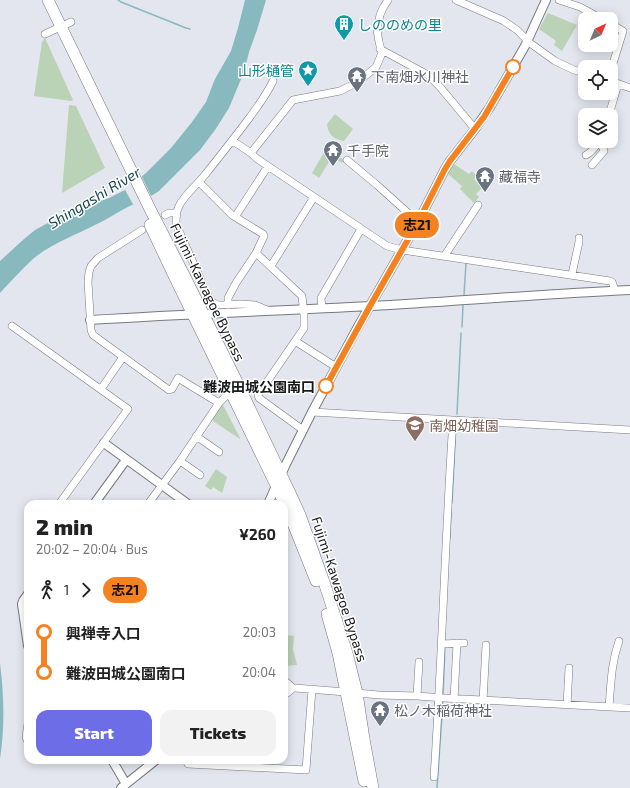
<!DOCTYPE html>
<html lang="en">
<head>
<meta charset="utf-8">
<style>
  body { margin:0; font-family:"Exo 2","Noto Sans JP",sans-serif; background:#f2f2f2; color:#222; height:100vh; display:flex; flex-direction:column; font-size:15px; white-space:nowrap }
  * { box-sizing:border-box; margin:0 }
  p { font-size:13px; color:#767676 }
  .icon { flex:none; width:22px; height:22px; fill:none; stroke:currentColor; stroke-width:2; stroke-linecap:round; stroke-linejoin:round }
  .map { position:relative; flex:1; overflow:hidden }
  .sheet { position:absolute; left:24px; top:500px; width:264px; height:264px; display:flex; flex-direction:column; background:#fff; border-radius:12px; box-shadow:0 2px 10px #0003 }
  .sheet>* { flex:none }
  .badge { padding:0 8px; border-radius:13px; font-size:14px; line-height:26px }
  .needle { width:26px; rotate:44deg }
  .buttons { position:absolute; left:578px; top:12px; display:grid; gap:8px }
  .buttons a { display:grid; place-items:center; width:40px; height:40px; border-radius:8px; background:#fff; box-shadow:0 2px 10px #0003; font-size:20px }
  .map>.badge { position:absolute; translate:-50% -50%; box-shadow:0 0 0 2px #fff }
  .legs { display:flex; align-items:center; gap:6px; height:44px; padding:0 12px; font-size:13px }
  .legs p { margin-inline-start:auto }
  .summary { display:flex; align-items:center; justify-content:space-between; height:68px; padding:0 12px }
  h1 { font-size:22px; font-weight:800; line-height:30px }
  .cta { display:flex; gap:8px; margin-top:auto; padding:8px 12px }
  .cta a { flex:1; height:46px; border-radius:12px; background:#6c6de7; color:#fff; font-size:16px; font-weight:800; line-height:46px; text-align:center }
  .cta a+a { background:#f2f2f2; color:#222 }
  ul { padding:0 12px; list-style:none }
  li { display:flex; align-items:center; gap:14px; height:40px; font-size:15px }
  li i { display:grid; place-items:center; width:6px; height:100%; margin:0 5px; background:currentColor }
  li i::after { content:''; width:10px; height:10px; margin:-5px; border:3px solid; border-radius:50%; background:#fff }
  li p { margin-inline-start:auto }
  li:first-child i { background:linear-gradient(#0000 50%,currentColor 0) }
  li:last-child i { background:linear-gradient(currentColor 50%,#0000 0) }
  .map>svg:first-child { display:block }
  .green { fill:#bad2b6 }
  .water { fill:#87b9bf }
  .pier { fill:#e3e6ee }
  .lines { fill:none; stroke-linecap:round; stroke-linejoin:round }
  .stream { stroke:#87b9bf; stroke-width:1.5 }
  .minor-casing { stroke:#777980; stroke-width:8 }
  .tertiary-casing { stroke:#777980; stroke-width:10 }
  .trunk-casing { stroke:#777980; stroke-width:12 }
  .minor { stroke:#fff; stroke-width:7 }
  .tertiary { stroke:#fff; stroke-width:8 }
  .trunk { stroke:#fff; stroke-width:11 }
  .line-1-casing { stroke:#fff; stroke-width:9 }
  .line-1 { stroke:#f58220; stroke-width:6 }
  .stop-1-dot { fill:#fff; stroke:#f58220; stroke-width:2 }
  .labels { text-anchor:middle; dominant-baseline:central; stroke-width:3; stroke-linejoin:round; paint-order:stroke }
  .culture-label { font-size:14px; fill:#0d838f; stroke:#fff; text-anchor:start }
  .worship-label { font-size:14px; fill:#5b616d; stroke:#fff; text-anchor:start }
  .street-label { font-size:14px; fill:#161719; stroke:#fff }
  .stop-label { font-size:14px; font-weight:bold; fill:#161719; stroke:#fff; text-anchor:end }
  .education-label { font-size:14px; fill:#785e54; stroke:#fff; text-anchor:start }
  .water-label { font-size:15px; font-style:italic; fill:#1a474d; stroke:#fff }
</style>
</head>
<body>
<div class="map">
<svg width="630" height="788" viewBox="0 0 630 788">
  <rect width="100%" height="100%" fill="#e3e6ee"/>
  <path class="green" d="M548,13L577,25L562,51L554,45L556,41L539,29Z
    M45,38L73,100L71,101L34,96L42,42Z
    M69,105L76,106L105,168L62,193Z
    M335,114L353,129L344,141C334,139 328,135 327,124Z
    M326,149L333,152L344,160L342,163L332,157L319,178L312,173Z
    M454,164L469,174L472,171L477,176L474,179L479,184L484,180L488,185L484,189L483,187L476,194L479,197L474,203L460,189L462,186L448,174Z
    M222,403L240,438V439L213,421L212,418Z
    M216,469L227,477L222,493L213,487L211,490L205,486Z
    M284,635L294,636L293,649L297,665L286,666L284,668Z"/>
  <path class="water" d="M245,0H266L257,30L249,52L244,72L229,108L215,130L200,150L159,191C148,199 135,203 124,209C114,214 106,220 97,224C76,235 53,243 34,258C22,269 11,281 0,293V261L24,239L35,230L46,224L58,219L86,206L109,198L125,190L146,173L171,148L192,122L206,102L215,79L231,51L238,28Z
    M0,663C4,696 5,726 0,759Z"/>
  <path class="pier" d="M141,175L152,198L134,206L124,188Z"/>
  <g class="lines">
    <path class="stream" d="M118,0L121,2L186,28L190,29
      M464,295L466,263
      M462,327L463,305
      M457,414L461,333
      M452,503L456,423
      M450,538L451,511
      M443,696L445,646
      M437,788L443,700"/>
    <defs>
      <path id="minor" d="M456,0L504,21L517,30L530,43L555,61L574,70L585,73
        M559,0L580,7L602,19
        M611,24L623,31L611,70
        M45,34L71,22
        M380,49L428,75L440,87L475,129
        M611,81L630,88
        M608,115L611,108L618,84
        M233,141L251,153L256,158L387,246L402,250L610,281L612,282L615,290
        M251,153L293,100L340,91L358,82L376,67L382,53L379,42L377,30L380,15L383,8L388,0
        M586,155C591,153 596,146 599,141
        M347,160L377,185L418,222
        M592,165L604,151L600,141
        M199,182L232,215L263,234L264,236L256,253L236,283L228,298V305
        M165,215L169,213H176
        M235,217L268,166
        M142,230L98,258L91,266L89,272L88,282L91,330L93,335L169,390L172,389L178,378L219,403
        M256,253L302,296L304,315V328L258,395L259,398L303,430
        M445,255L478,205
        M271,266L314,197
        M572,274L579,242V238
        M322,308L321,298L361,229
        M267,310L255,305L241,304L218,305L212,302L208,296L176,224C176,218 176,212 179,206C185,194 196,186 204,176C220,156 235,137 250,117C258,106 267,94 273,81
        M12,326L128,409L59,504
        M295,341L336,367
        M101,389L123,357
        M312,412L630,430
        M196,436L219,452
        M180,461L200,475
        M148,504L180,461L219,403L230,392
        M442,644L464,643
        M284,680L293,688H295L346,692L379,695L417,696L444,698L630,708
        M284,695L290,691L293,688
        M417,696L419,662
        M454,699L457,643
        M483,701L486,645
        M567,705L569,668
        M609,707C611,684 611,664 619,641
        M28,723L26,737L27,740H28
        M188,760L187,762L188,764L306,770L312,689
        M434,777C442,658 445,539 453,420"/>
      <path id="tertiary" d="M90,320C184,314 277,311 371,306C457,301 544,294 630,290
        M104,443L188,504
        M94,504L126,460
        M268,504L285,466L312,412L359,325L418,222L445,169L450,161L475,129L490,107L525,46L546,0
        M28,594L23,601L22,604L28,646
        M112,760L126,784
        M121,788L156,760"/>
      <path id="trunk" d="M48,0L151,211L185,277L237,382L290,493L300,515L324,582L347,653L357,693L364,739L373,788
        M150,225L176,280L276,485L290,516L316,581
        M327,614L338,653L364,781"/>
    </defs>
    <use href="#minor" class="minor-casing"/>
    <use href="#tertiary" class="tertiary-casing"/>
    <use href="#trunk" class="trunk-casing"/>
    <use href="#minor" class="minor"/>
    <use href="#tertiary" class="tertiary"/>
    <use href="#trunk" class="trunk"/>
  </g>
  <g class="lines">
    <defs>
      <path id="line-1" d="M326,386L370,306L418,222L445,169L450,161L474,130L484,117L513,67"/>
    </defs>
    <use href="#line-1" class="line-1-casing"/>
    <use href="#line-1" class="line-1"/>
  </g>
  <defs>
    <symbol id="building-pin" viewBox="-11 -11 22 30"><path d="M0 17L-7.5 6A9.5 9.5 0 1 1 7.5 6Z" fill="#0f9aa8" stroke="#fff"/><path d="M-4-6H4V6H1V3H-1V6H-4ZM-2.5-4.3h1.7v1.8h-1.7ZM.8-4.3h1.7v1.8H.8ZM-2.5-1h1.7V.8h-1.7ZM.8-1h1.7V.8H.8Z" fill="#fff"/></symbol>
    <symbol id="sight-pin" viewBox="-11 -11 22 30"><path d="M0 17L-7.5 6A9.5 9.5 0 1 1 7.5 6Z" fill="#0f9aa8" stroke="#fff"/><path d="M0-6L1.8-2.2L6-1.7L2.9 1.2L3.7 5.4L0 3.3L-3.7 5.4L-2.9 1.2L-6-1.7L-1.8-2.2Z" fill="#fff"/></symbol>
    <symbol id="temple-pin" viewBox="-11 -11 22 30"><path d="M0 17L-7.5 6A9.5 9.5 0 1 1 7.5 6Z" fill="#6b7280" stroke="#fff"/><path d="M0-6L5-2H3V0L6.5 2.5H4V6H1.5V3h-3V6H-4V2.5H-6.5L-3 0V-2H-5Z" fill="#fff"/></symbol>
    <symbol id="school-pin" viewBox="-11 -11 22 30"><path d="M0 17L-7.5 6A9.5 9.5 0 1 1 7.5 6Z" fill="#8d6e63" stroke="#fff"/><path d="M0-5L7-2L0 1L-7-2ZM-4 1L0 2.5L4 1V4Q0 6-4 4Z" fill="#fff"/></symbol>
  </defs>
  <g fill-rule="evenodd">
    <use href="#building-pin" x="333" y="13" width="22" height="30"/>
    <use href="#sight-pin" x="297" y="59" width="22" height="30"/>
    <use href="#temple-pin" x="346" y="65" width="22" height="30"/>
    <use href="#temple-pin" x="322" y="139" width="22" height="30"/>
    <use href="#temple-pin" x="474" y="165" width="22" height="30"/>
    <use href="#school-pin" x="404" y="414" width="22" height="30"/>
    <use href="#temple-pin" x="369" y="699" width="22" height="30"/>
  </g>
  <g class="stop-1-dot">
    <circle cx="513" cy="67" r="7"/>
    <circle cx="326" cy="386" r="7"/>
  </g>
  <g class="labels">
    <g class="culture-label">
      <text x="358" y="24">しののめの里</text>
      <text x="294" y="70" text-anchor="end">山形樋管</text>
    </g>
    <g class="worship-label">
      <text x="371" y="76">下南畑氷川神社</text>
      <text x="347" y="150">千手院</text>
      <text x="499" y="176">藏福寺</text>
      <text x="394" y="710">松ノ木稲荷神社</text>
    </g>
    <g class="street-label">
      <text transform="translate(208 292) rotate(64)">Fujimi-Kawagoe Bypass</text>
      <text transform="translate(340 589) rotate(72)">Fujimi-Kawagoe Bypass</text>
    </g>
    <g class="stop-label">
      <text x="315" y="386">難波田城公園南口</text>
    </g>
    <g class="education-label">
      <text x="429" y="425">南畑幼稚園</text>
    </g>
    <g class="water-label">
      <text transform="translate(94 197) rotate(-31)">Shingashi River</text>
    </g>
  </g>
</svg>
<div class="buttons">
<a><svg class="needle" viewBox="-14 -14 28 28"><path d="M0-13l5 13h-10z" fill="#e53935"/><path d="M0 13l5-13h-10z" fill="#767676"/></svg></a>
<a><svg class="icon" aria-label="locate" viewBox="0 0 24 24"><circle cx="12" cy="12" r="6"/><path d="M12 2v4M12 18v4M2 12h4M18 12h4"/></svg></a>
<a><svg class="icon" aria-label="layers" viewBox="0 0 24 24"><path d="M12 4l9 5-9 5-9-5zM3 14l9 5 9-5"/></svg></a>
</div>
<b class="badge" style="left:417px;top:225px;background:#f58220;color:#111">志21</b>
<section class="sheet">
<div class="summary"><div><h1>2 min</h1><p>20:02 – 20:04 · Bus</p></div><b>¥260</b></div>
<div class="legs"><svg class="icon" aria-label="walk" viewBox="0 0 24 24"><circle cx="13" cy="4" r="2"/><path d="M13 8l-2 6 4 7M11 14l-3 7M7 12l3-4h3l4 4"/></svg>1<svg class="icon" aria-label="forward" viewBox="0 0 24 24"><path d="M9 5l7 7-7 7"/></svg><b class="badge" style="background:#f58220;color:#111">志21</b></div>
<ul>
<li><i style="color:#f58220"></i><b>興禅寺入口</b><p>20:03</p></li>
<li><i style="color:#f58220"></i><b>難波田城公園南口</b><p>20:04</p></li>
</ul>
<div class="cta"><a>Start</a><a>Tickets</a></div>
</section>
</div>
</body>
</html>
